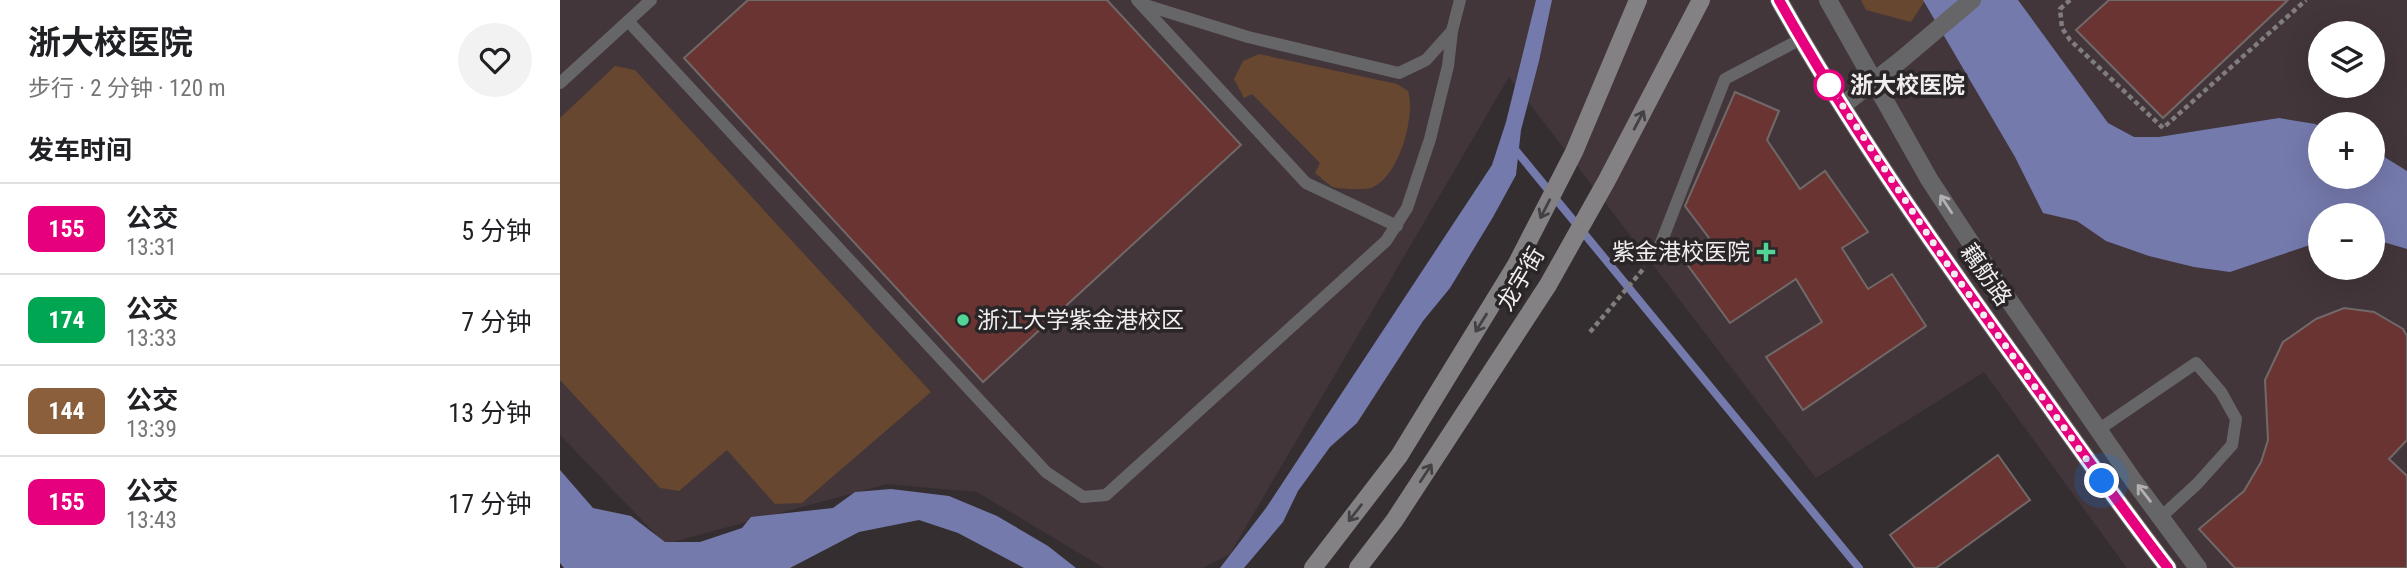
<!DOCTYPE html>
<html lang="zh">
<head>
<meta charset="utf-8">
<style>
  body { margin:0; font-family:"Roboto Condensed","Noto Sans SC",sans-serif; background:#f2f2f2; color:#202124; height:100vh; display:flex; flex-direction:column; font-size:26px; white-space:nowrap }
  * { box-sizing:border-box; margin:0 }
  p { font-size:23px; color:#757577 }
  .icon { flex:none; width:38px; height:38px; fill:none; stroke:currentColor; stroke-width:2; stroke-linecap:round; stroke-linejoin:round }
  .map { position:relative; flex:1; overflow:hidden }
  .panel { display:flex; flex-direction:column; background:#fff; width:560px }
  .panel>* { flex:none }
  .badge { padding:0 14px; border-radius:10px; font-size:24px; line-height:46px }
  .controls { position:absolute; left:1748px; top:21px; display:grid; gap:14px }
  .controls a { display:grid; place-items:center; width:77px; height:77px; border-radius:50%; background:#fff; box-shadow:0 7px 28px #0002; font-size:35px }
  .you { position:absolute; width:35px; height:35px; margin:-18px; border:5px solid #fff; border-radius:50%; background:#1a73e8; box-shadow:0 0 0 10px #1a73e833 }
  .map>.badge { position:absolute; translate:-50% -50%; box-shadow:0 0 0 4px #fff }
  h2 { padding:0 28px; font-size:26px; line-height:63px }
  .round { display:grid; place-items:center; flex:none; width:74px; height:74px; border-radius:37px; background:#f2f2f2 }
  .overview { display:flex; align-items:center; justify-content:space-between; height:119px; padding:0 28px }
  h1 { font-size:33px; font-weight:700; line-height:52px }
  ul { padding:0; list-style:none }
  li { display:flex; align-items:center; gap:21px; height:91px; padding:0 28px; border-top:2px solid #e0e0e0 }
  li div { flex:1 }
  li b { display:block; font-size:26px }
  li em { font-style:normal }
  li .badge { min-width:77px; font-weight:700; text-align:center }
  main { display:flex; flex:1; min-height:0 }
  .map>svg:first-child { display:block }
  .built { fill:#42363b; fill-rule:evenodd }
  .green { fill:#67472f }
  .water { fill:#757aad }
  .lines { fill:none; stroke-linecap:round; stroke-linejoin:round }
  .stream { stroke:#757aad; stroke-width:8 }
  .building { fill:#6a3433; stroke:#706968; stroke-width:2 }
  .path { stroke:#817d7f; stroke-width:4.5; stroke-dasharray:5 3.5; stroke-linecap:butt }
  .lane { stroke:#666567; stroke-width:12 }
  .street { stroke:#666567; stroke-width:18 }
  .secondary { stroke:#848185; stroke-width:18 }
  .oneway { stroke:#454143 }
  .oneway2 { stroke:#b2b0b1 }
  .line-casing { stroke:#fff; stroke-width:16 }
  .line { stroke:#e6007e; stroke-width:10 }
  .walk { stroke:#f0edee; stroke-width:7; stroke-dasharray:0 12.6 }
  .stop-dot { fill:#fff; stroke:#e6007e; stroke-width:3.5 }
  .poi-dot { fill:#53d396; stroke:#2a2527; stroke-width:2.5 }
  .labels { text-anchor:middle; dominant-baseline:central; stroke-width:7; stroke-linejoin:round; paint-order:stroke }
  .stop-label { font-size:23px; font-weight:bold; fill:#f0edee; stroke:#2a2527; text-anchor:start }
  .poi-label { font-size:23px; fill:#f0edee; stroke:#2a2527; text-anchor:end }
  .street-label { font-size:23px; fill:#f0edee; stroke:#2a2527 }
</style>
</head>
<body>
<main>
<section class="panel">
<div class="overview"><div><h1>浙大校医院</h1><p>步行 · 2 分钟 · 120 m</p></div><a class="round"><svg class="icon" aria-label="heart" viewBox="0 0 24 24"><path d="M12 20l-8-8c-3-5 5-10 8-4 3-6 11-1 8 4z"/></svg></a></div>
<h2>发车时间</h2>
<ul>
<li><span class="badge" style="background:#e6007e;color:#fff">155</span><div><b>公交</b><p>13:31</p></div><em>5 分钟</em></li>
<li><span class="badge" style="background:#00a651;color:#fff">174</span><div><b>公交</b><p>13:33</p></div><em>7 分钟</em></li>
<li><span class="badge" style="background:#8b5e3c;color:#fff">144</span><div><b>公交</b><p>13:39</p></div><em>13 分钟</em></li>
<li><span class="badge" style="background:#e6007e;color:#fff">155</span><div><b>公交</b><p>13:43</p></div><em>17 分钟</em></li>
</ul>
</section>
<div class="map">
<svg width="1847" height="568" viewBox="0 0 1847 568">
  <rect width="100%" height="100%" fill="#342e31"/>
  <path class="built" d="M0,0H1847V568H1567L1424,372L1256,478L949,77L670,554L643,568H544L417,492L327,484L105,544L0,435ZM1760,33H1813V86H1760ZM1760,124H1813V177H1760ZM1760,215H1813V268H1760Z"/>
  <path class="green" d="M1301,0H1363L1364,2L1351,22L1306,10Z
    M699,54L837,84L848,91C856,115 839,178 811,188C805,190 778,189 773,187C767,184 761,177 755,173L760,163L692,94L684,98L674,79L683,61Z
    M55,66L75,70L371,392L242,503L215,504L167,450L119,491L100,488L0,380V118Z"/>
  <path class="water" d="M976,0H992L979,61L961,130L956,175L933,217L890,288L863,321L797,423L770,447L738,491L723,522L684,568H660L706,508L932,165L946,122Z
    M1363,0H1458L1548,123L1574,137H1599L1719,118L1755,124L1760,126V177H1813V150L1847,171V249L1813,239V215H1760V244L1750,245L1670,272L1634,267L1589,256L1546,241L1517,221L1483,213L1455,157Z
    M0,470L33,508L71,516L105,542H140L182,528L191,517L273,508L295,492L331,489L389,496L437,516L488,546L516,568H464L398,533L359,520L299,532L230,568H4L0,563Z"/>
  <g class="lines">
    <path class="stream" d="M953,147L1299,568"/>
  </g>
  <path class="building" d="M188,0H547L681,145L423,382L124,58Z
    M1549,0H1728L1603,118L1516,30Z
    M1175,92L1219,111L1207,140L1240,189L1265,171L1308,232L1282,248L1308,289L1332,274L1366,326L1243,410L1206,357L1262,322L1236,279L1170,323L1121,256L1149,238L1125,206Z
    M1784,308L1814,312L1843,329L1847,336V440L1829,459L1847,476V568H1675L1639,529L1684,491L1701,462L1708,440L1705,380L1723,342L1756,319Z
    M1438,455L1470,500L1376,568H1355L1330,535Z"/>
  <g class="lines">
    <path class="path" d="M1510,0L1500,9L1502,28L1510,40L1603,128L1746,0
      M1030,332L1085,267"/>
    <path class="lane" d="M577,0L746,183L837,226
      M582,4L688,37L839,73L866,60L892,31
      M68,21L486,472L523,497L546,495L826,241L847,208L870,139L888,66L892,31L900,0
      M0,83L91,0
      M1097,253L1165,79L1241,39
      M1538,430L1636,363L1661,392L1676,419L1672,445L1637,484L1602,516"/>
    <path class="street" d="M1219,0C1287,122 1368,237 1449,350C1502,423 1553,497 1608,568
      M1268,0L1369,179L1435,280L1573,480L1638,568
      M1282,106L1341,60L1412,0"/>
    <path class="secondary" d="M753,568L839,456L956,265L1014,152L1078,0
      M798,568L834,521L988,285L1047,180L1141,0"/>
  </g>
  <defs><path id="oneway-shaft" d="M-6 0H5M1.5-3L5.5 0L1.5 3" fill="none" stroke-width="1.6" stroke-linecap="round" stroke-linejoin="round" transform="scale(1.75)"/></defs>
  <g class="oneway">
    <use href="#oneway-shaft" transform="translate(1079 120) rotate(-62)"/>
    <use href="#oneway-shaft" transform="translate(985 209) rotate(117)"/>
    <use href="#oneway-shaft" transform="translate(921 323) rotate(122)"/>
    <use href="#oneway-shaft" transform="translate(866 473) rotate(-57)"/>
    <use href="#oneway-shaft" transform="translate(795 513) rotate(128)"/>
  </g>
  <g class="oneway2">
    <use href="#oneway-shaft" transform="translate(1386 204) rotate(-123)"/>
    <use href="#oneway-shaft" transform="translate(1584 493) rotate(-128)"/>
  </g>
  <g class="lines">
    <defs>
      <path id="line" d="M1219,0C1287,122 1368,237 1449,350C1502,423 1553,497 1608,568"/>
    </defs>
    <use href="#line" class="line-casing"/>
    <use href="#line" class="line"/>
    <path class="walk" d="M1269,85L1388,265L1542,481"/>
  </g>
  <circle class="stop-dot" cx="1269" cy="85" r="14"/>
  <g class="poi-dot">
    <path d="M1202.5 241.5h7v7h7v7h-7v7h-7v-7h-7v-7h7z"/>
    <circle cx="403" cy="320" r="7"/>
  </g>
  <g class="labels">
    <g class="stop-label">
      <text x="1290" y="85">浙大校医院</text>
    </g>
    <g class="poi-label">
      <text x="1190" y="252">紫金港校医院</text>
      <text x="417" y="320" text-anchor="start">浙江大学紫金港校区</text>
    </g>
    <g class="street-label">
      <text transform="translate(1426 275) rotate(55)">藕舫路</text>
      <text transform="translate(961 279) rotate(-59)">龙宇街</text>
    </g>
  </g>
</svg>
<div class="controls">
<a><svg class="icon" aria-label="layers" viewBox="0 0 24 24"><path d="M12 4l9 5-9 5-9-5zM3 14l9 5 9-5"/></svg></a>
<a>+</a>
<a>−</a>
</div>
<div class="you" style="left:1542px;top:481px"></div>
</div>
</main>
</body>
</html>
